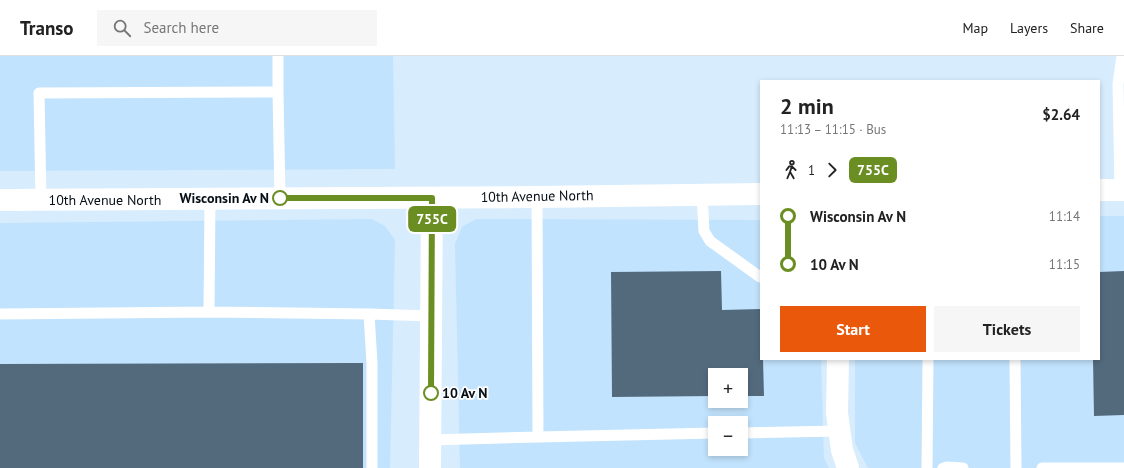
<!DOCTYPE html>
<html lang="en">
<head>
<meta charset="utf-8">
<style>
  body { margin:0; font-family:"PT Sans",sans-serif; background:#f6f6f6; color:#222; height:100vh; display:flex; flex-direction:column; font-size:15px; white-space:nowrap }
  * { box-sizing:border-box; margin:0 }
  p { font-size:13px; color:#767676 }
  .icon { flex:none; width:22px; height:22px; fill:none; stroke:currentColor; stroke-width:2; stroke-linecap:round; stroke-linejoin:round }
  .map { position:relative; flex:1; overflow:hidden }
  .side { position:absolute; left:760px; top:24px; width:340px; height:280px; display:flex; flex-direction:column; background:#fff; border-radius:0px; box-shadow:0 2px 6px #0003 }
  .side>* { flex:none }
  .badge { padding:0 8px; border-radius:6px; font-size:14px; line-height:26px }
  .controls { position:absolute; left:708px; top:312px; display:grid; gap:8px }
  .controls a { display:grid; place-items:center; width:40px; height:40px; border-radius:0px; background:#fff; box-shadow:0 2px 6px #0003; font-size:20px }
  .map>.badge { position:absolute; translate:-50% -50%; box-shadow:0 0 0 2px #fff }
  .legs { display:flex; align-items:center; gap:6px; height:44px; padding:0 20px; font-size:13px }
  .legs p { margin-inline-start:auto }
  .head { display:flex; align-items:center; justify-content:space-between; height:68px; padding:0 20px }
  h1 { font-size:22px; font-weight:700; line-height:30px }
  .cta { display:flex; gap:8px; margin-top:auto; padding:8px 20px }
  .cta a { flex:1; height:46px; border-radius:0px; background:#ea580c; color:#fff; font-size:16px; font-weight:700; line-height:46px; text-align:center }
  .cta a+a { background:#f6f6f6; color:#222 }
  ul { padding:0 20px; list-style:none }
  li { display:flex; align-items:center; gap:14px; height:48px; font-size:15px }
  li i { display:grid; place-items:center; width:6px; height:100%; margin:0 5px; background:currentColor }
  li i::after { content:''; width:10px; height:10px; margin:-5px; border:3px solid; border-radius:50%; background:#fff }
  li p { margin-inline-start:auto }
  li:first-child i { background:linear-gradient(#0000 50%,currentColor 0) }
  li:last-child i { background:linear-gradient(currentColor 50%,#0000 0) }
  header { display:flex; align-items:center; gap:24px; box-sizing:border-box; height:56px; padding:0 20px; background:#fff; border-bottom:1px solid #e0e0e0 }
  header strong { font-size:19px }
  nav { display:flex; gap:22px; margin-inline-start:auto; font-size:14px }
  .search { width:280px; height:36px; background:#f6f6f6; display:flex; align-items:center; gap:10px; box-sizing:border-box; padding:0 14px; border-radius:0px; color:#767676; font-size:15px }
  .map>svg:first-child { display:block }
  .built { fill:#c2e3fd; fill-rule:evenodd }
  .building { fill:#536a7d }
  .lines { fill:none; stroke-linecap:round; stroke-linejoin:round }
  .service { stroke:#fff; stroke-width:11 }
  .minor { stroke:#fff; stroke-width:22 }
  .tertiary { stroke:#fff; stroke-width:22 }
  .line-1-casing { stroke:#fff; stroke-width:9 }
  .line-1 { stroke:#6b8e23; stroke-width:6 }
  .stop-1-dot { fill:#fff; stroke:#6b8e23; stroke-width:2 }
  .labels { text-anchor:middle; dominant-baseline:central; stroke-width:3.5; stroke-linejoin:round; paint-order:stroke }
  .street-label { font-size:14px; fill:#060e15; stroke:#fff }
  .stop-label { font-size:14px; font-weight:bold; fill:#060e15; stroke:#fff; text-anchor:end }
</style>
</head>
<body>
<header>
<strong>Transo</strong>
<div class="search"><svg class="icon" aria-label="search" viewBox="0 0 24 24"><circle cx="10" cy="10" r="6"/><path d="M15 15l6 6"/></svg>Search here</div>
<nav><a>Map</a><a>Layers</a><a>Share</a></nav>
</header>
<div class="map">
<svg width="1124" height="412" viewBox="0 0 1124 412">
  <rect width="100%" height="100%" fill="#d7ecfd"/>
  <path class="built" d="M0,0H393L395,113L0,115Z
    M1099,160H1124V412H868L855,387V303H1099Z
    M372,163L385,170L395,184L390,412H0V167Z
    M476,163L761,164V303H821L824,402L829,412H460L455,188L462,171ZM715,319H741V345H715ZM715,367H741V393H715Z"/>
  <path class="building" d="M721,215L722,254L761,253V303H763L764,340H741V319H715V340L612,341L611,216Z
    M1124,215V359L1094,360L1093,303H1099V216Z
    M363,307V412H0V308Z"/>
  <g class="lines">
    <path class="service" d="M278,0V36
      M1120,134L1118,28L1122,0
      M702,138L704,175L710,185L760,221
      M537,141L538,381L715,377
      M41,144L39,37L278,36L280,142
      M209,256L369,258L372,307V412
      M0,258L209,256L210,143
      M369,258L431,260
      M1015,303L1016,412
      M741,377L839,375
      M430,384L538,381
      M927,412L928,303
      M943,412L947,411L963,412
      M1042,412H1124"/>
    <path class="minor" d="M838,303L837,357L842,394L848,412"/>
    <path class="tertiary" d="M1099,134H1124
      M0,144L537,141L761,138
      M430,412L432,142"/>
  </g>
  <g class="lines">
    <defs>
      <path id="line-1" d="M280,142H432L431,337"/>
    </defs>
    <use href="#line-1" class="line-1-casing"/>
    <use href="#line-1" class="line-1"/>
  </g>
  <g class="stop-1-dot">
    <circle cx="280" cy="142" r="7"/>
    <circle cx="431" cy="337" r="7"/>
  </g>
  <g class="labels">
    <g class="street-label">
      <text transform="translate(537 140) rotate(-1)">10th Avenue North</text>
      <text x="105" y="144">10th Avenue North</text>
    </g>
    <g class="stop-label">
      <text x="269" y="142">Wisconsin Av N</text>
      <text x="442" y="337" text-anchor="start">10 Av N</text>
    </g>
  </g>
</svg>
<div class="controls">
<a>+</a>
<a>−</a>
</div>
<b class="badge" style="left:432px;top:163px;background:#6b8e23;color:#fff">755C</b>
<section class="side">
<div class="head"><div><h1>2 min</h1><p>11:13 – 11:15 · Bus</p></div><b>$2.64</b></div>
<div class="legs"><svg class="icon" aria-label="walk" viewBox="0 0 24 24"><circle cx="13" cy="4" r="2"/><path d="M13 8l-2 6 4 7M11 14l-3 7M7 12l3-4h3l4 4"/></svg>1<svg class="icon" aria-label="forward" viewBox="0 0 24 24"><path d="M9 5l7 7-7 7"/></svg><b class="badge" style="background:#6b8e23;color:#fff">755C</b></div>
<ul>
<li><i style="color:#6b8e23"></i><b>Wisconsin Av N</b><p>11:14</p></li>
<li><i style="color:#6b8e23"></i><b>10 Av N</b><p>11:15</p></li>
</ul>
<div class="cta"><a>Start</a><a>Tickets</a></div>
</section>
</div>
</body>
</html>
